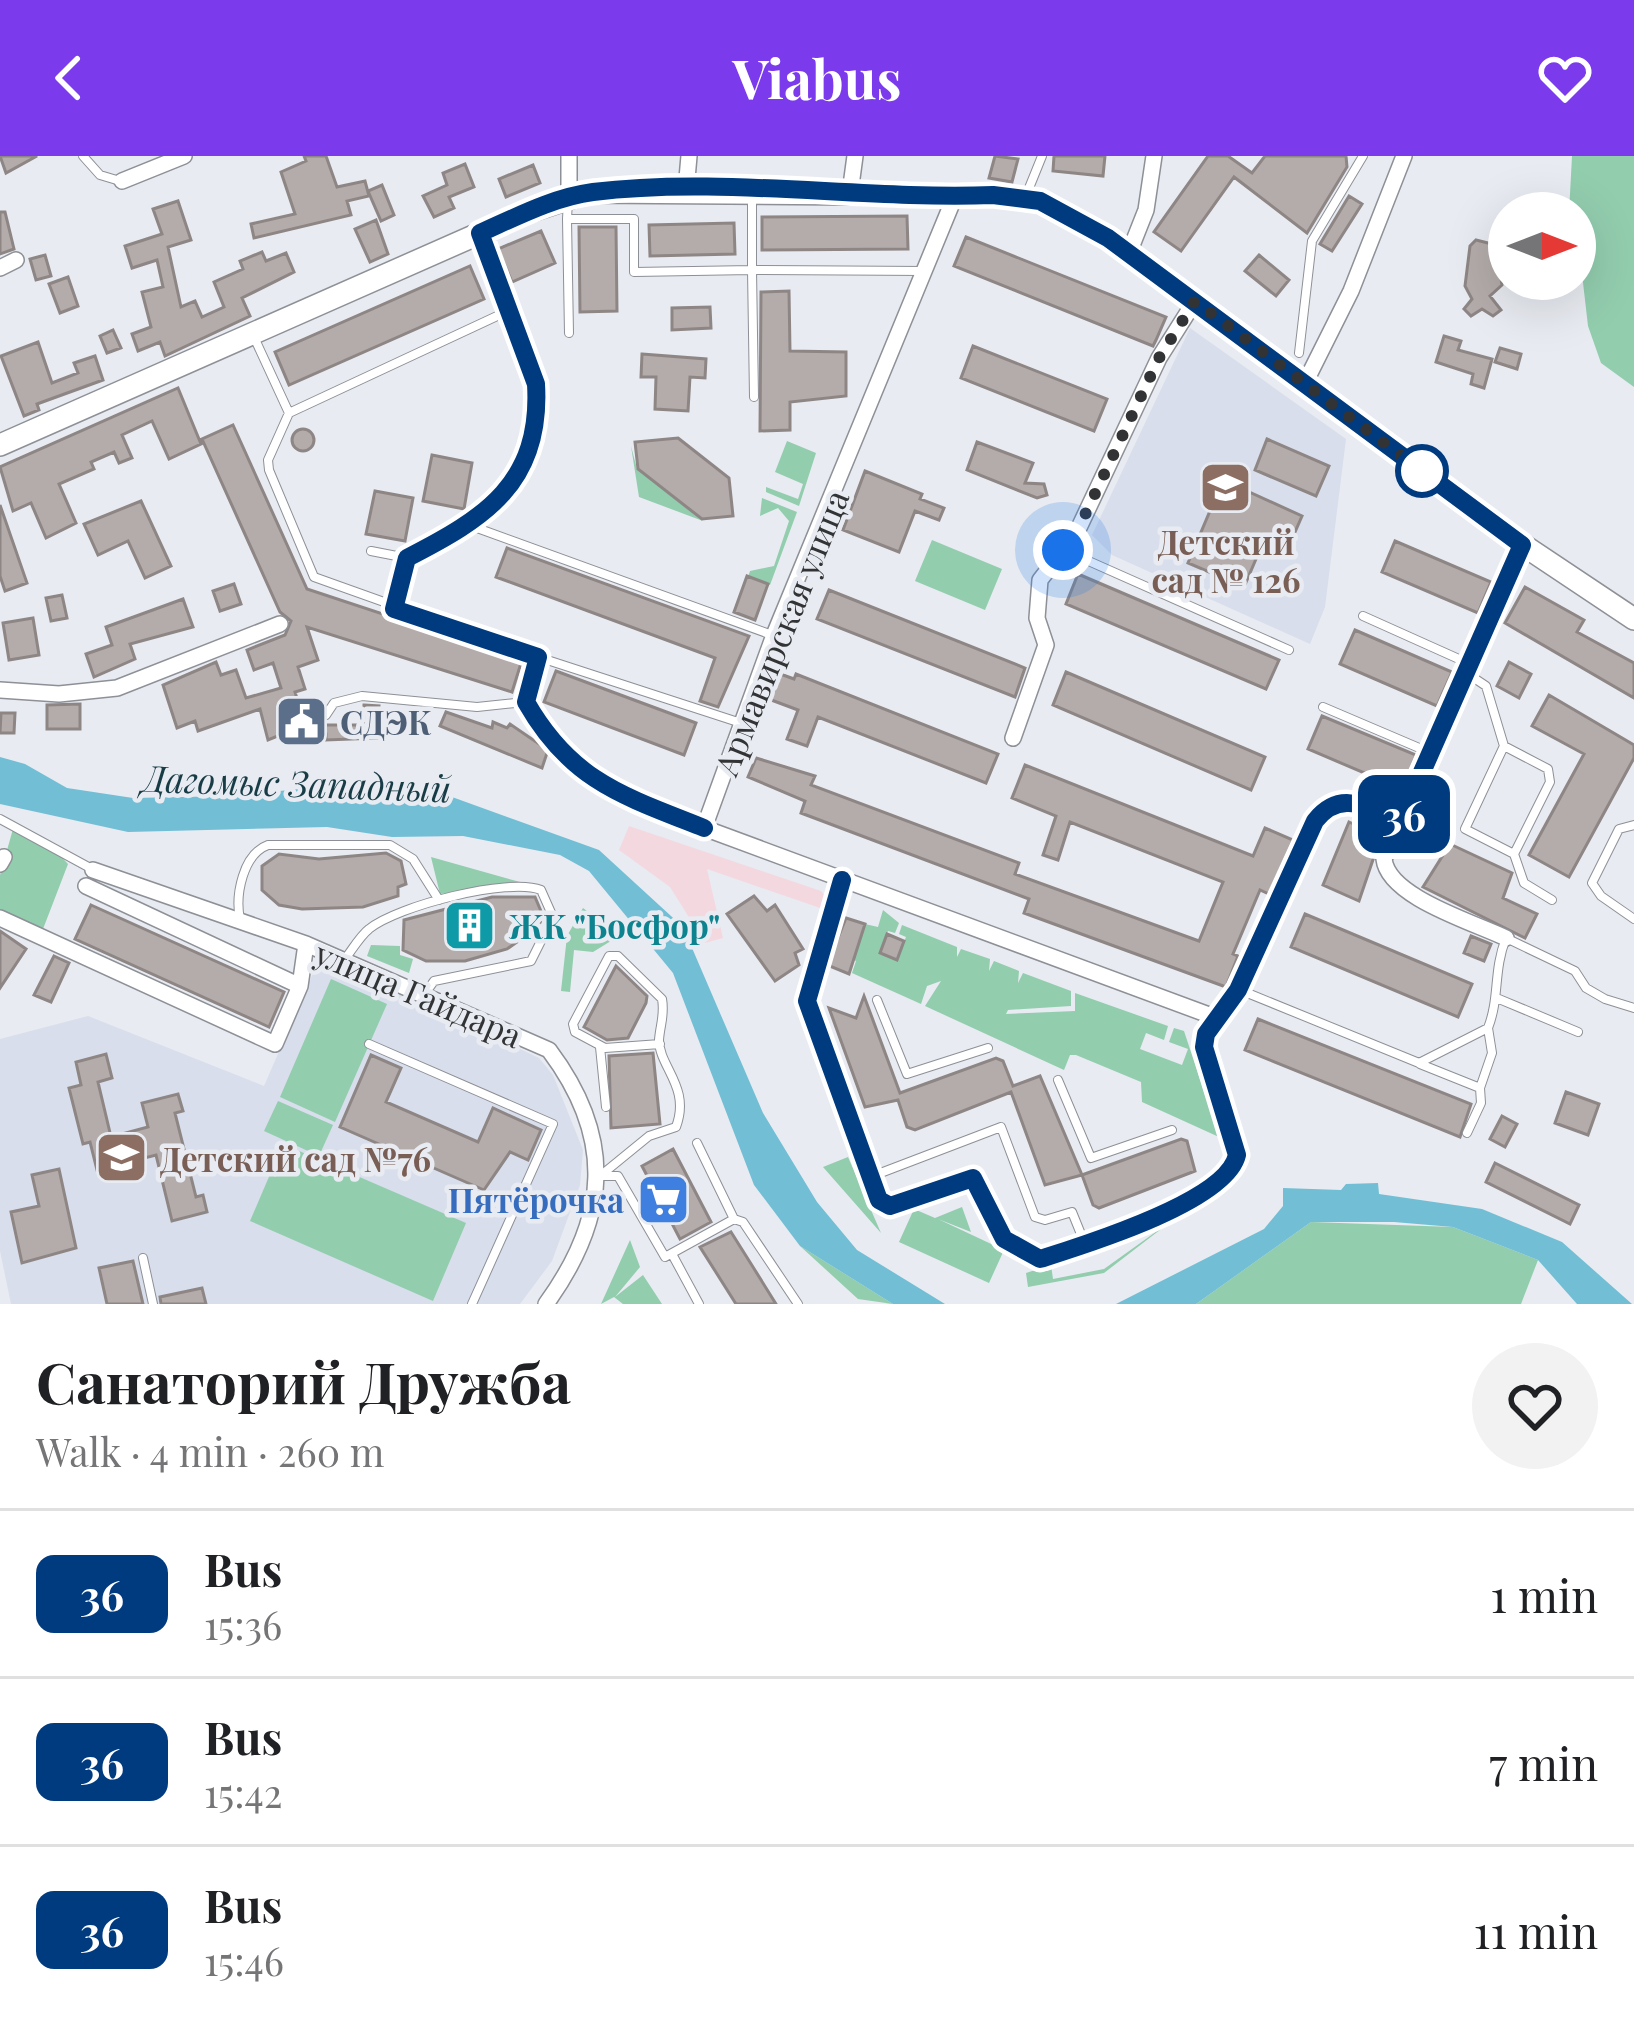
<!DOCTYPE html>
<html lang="en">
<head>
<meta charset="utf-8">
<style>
  body { margin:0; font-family:"Playfair Display",serif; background:#f2f2f2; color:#202124; height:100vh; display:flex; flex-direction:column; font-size:45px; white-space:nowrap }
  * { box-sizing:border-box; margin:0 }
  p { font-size:39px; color:#757577 }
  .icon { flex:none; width:66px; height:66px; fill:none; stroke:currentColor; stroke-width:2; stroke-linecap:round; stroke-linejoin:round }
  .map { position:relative; height:1148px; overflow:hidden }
  .panel { display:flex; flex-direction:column; background:#fff; flex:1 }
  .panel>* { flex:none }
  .badge { padding:0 24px; border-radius:18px; font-size:42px; line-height:78px }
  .needle { width:78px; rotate:90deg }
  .controls { position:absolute; left:1488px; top:36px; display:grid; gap:24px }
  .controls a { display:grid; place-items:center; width:108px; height:108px; border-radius:50%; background:#fff; box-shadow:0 12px 48px #0002; font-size:60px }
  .you { position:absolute; width:60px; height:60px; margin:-30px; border:9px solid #fff; border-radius:50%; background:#1a73e8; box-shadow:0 0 0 18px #1a73e833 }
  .map>.badge { position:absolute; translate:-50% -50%; box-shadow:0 0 0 6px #fff }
  .round { display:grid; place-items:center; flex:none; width:126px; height:126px; border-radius:63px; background:#f2f2f2 }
  .overview { display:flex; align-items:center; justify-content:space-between; height:204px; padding:0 36px }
  h1 { font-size:57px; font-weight:700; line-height:90px }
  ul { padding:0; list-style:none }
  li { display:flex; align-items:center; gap:36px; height:168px; padding:0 36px; border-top:3px solid #e0e0e0 }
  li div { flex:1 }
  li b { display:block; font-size:45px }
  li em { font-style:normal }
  li .badge { min-width:132px; font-weight:700; text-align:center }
  header { display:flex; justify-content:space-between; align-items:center; height:156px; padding:0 36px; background:#7c3aed; color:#fff; font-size:54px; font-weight:700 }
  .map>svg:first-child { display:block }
  .commercial { fill:#f3d9df }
  .built { fill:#d8deeb }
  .green { fill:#92cdae }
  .water { fill:#71bed5 }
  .building { fill:#b3acaa; stroke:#8e8685; stroke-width:3 }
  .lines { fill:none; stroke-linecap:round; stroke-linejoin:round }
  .lane-casing { stroke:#8d9096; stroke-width:10 }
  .street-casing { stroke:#8d9096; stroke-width:18 }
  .secondary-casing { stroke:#8d9096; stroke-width:24 }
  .lane { stroke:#fff; stroke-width:8 }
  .street { stroke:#fff; stroke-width:15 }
  .secondary { stroke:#fff; stroke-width:21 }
  .line-casing { stroke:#fff; stroke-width:27 }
  .line { stroke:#003b80; stroke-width:18 }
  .walk { stroke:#323335; stroke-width:12; stroke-dasharray:0 21.6 }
  .stop-dot { fill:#fff; stroke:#003b80; stroke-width:6 }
  .labels { text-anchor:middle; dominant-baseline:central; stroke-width:9; stroke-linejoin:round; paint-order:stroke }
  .education-label { font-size:33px; font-weight:bold; fill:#785e54; stroke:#e8ebf1 }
  .street-label { font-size:33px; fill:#323335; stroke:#e8ebf1 }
  .service-label { font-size:33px; font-weight:bold; fill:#4e5e75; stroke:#e8ebf1; text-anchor:start }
  .culture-label { font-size:33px; font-weight:bold; fill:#0d838f; stroke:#e8ebf1; text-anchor:start }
  .shop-label { font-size:33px; font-weight:bold; fill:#366cbe; stroke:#e8ebf1; text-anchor:end }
  .water-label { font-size:36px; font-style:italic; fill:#183c46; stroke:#e8ebf1 }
</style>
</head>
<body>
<header><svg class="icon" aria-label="back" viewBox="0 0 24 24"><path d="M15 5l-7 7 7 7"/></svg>Viabus<svg class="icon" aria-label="heart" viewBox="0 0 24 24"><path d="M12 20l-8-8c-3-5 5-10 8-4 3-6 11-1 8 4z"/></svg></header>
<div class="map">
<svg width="1634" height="1148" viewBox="0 0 1634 1148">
  <rect width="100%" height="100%" fill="#e8ebf1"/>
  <path class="commercial" d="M629,670L821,735L827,742L826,754L707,713L723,782L705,787L670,731L619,694Z"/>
  <path class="built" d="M1190,172L1346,283L1325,451L1310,488L1112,399L1092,379Z
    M321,799L539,902L553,919L583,994L580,1029L552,1105L520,1148H11L0,1095V883L88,860L264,930Z"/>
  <path class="green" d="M1572,0H1634V231L1601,207L1588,170L1575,57H1569Z
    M787,285L816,297L799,350L766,336V331L798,343L803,328L775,316Z
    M631,290L637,313L703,365L639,341Z
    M762,342L797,356L770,429L748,421L750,415L774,410L789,365L778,352L760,360Z
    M932,384L1002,413L985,454L915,425Z
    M13,673L53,692L68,708L43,773L0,753V719Z
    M431,701L520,726L440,738Z
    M583,752L619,780L593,796L574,794L570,836L561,835L567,780Z
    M883,754L899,767L895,777L888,775L880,798L897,803L906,781L899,778L902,769L957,791V801L961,793L990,803L989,815L994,805L1019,815L1018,827L1023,817L1071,835V850L1008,854L1006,858L1075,855V837L1168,870L1164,884L1146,877L1140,893L1182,909L1188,893L1169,886L1174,872L1184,875L1219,981L1142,946L1141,926L1076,899H1070L1064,914L925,850L941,825L927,830L921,848L852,817L856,805L833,795L839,778L859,784L865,768L878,771Z
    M371,789L400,790V799L413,803L409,817L367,800Z
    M331,823L387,848L335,966L280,941Z
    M278,945L333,969L319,1000L264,975Z
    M283,988L466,1067L433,1145L250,1065Z
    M848,1001L881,1077L823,1011Z
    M962,1051L971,1076L938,1063L1004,1094L989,1127L899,1086L914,1053L935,1062Z
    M1178,1060L1104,1117L1028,1131L1026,1117L1051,1109L1053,1123L1104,1113Z
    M1311,1066L1453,1071L1538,1104L1521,1148H1196Z
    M630,1084L640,1111L615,1141L643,1119L662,1148H623L614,1141L601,1148Z
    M800,1090L893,1148L858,1143Z"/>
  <path class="water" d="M0,601L25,608L67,632L133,642L230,640L340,629L362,636L441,637L599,694L683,771L763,957L817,1046L857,1094L945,1148H893L800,1090L754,1029L673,817L589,715L560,699L463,680L392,681L327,671L128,676L0,648Z
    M1378,1027L1379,1038L1482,1053L1562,1086L1632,1148H1577L1538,1104L1453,1071L1394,1066H1311L1196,1148H1116L1264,1073L1283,1050V1032L1341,1034L1346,1028Z"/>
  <path class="building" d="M0,0H37L6,17Z
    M304,0H326L337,31L365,25L369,40L347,45L351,59L254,82L251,68L295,58L281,16L306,5Z
    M995,0L1018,3L1012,26L989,22Z
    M1054,0H1105L1103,20L1053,15Z
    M1208,0H1228L1252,17L1265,0H1346L1347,11L1307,77L1234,21L1181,95L1154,76Z
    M465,8L474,31L449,41L454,52L434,61L423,40L447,29L443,17Z
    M533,9L540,27L506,41L499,23Z
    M382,29L394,59L381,65L368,35Z
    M1349,40L1362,48L1332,95L1320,88Z
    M178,45L191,84L168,91L181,151L195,145L202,161L224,151L214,126L243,113L240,105L262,96L266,105L286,97L294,116L242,142L250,160L165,200L160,186L138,195L132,178L151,171L142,136L163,131L157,104L132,112L125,90L162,78L153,53Z
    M0,56H5L14,93L0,98Z
    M907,60L908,93L762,94V61Z
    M376,64L388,98L370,106L355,73Z
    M734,67L735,98L650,100L649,69Z
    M579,71H616L617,155L580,156Z
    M541,75L555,107L512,126L498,93Z
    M966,81L1166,161L1156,184L1153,190L954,110Z
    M1476,84L1496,89L1502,129L1490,140L1501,154L1493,160L1482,153L1471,160L1464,153L1472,143L1465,130L1470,90Z
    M45,99L51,120L36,124L30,103Z
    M1259,99L1289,124L1276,140L1245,115Z
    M470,110L484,143L289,229L275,196Z
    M68,121L78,150L60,157L49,128Z
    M789,135L790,195L846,196V240L790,246V274L760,275L761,136Z
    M710,151L711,172L672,174V152Z
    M113,174L121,192L107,197L100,180Z
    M1444,180L1461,185L1458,194L1492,203L1484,232L1471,228L1473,218L1436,206Z
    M38,186L52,227L78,217L74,207L95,200L103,224L37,248L39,254L24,260L1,200Z
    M973,190L1107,243L1094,275L961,222Z
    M1500,192L1521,198L1517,213L1495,206Z
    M642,198L706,203L705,222L690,221L688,255L655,253L656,221H641Z
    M178,232L201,288L169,303L152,265L122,279L132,302L119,307L114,296L91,306L94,313L59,328L76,367L46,382L31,347L13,355L0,311Z
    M233,269L307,433L522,504L512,536L307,471L318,504L298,511L305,533L295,536L305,569L268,584L260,553L198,575L195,565L177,572L163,529L216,506L221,519L236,514L246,542L281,532L273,507L254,514L247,494L285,479L291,465L280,456L202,283Z
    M292 284a11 11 0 1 1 22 0a11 11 0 1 1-22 0Z
    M678,282L729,322L733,360L702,363L638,313L635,286Z
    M1267,283L1329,310L1316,340L1255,314Z
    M977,286L1033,307L1025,327L1044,328L1047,339L1037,342L967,314Z
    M432,299L472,307L464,353L423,345Z
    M865,315L922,338L920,343L944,352L939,364L915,355L899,396L843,374Z
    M1223,324L1302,360L1288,392L1265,382L1244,431L1188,407Z
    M375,335L413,342L405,385L366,378Z
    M141,345L171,410L145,422L128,385L98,399L84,368Z
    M0,349L27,427L5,435L0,420Z
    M1395,385L1491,426L1478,457L1382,416Z
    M507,392L749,480L718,551L700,545L715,502L496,421Z
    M1078,418L1279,504L1266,533L1066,448Z
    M747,420L768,428L755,464L734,456Z
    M234,428L241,448L220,455L213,435Z
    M1525,431L1584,464L1577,476L1634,507V542L1505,467Z
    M829,434L1025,512L1015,541L817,463Z
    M62,439L67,462L51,465L46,442Z
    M183,443L193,471L130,488L135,503L94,521L86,498L112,489L106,471Z
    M33,462L39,499L9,504L3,467Z
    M1355,474L1452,516L1437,550L1340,508Z
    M1509,506L1531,518L1519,542L1497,530Z
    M556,515L696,567L684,599L544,546Z
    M775,516L794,523L796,518L998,598L986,627L818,561L807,590L787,583L798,554L766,542Z
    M1066,516L1265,601L1251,634L1053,549Z
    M1549,539L1634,589V602L1569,721L1529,699L1584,598L1532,570Z
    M80,548V573H47V549Z
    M364,549L379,550L377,582L326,584V578L319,577V569H363Z
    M446,556L492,572L493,566L507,572L510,568L548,594L542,612L440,570Z
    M1,557H15L14,577H0Z
    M1322,560L1416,599L1402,633L1308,593Z
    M756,602L815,620L811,629L1019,707L1015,718L1199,785L1223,726L1070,666L1058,704L1043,699L1056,660L1012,642L1025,609L1253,700L1265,672L1293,684L1269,738L1260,734L1233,798L1238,800L1226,831L1024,757L1029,743L801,657L805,645L748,621Z
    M1349,666L1381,680L1359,745L1323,729Z
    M1450,688L1512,717L1503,742L1537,758L1525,782L1423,731Z
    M386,697L401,705L406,728L398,731V740L363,751L302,753L279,749L262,734V710L279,698L319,703Z
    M754,740L767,755L775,749L803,793L795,797L799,809L775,825L727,758Z
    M492,741H535L543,760L538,771L507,793L465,805H426L403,794L404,764Z
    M91,749L284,836L269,871L75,783Z
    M1305,758L1472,828L1458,861L1291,791Z
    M846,762L865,768L849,818L827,809Z
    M0,775L26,793L0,832Z
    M887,778L904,785L897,804L880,797Z
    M1471,780L1491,788L1484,805L1464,797Z
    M54,800L69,807L51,846L34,839Z
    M616,810L647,840L646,847L628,882L607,884L584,871Z
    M864,840L900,937L996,902L1003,905L1013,930L1040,920L1082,1019L1045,1029L1011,936L915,974L907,971L898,944L865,951L829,852L856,862Z
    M1258,863L1471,948L1460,981L1245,894Z
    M653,897L660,968L611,972L609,900Z
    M106,898L112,922L98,926L111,981L148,971L142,947L178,938L183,955L175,957L196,1041L203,1039L207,1056L172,1065L156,999L97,1014L90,986L83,988L69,932L81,929L76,906Z
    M371,899L401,912L386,946L478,986L493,952L541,974L528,1004L510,996L484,1034L340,971Z
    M1566,936L1599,948L1588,979L1555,967Z
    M1502,960L1517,968L1505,991L1490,983Z
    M1181,983L1187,985L1195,1015L1099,1052L1093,1049L1082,1019Z
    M673,993L711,1066L680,1083L642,1010Z
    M1495,1007L1579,1049L1570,1068L1486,1026Z
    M59,1013L76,1092L22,1107L11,1056L39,1050L32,1019Z
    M731,1076L753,1111L776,1148H736L700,1091Z
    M133,1105L143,1148H107L99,1112Z
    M202,1132L206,1148H161L160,1141Z"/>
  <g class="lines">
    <defs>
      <path id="lane" d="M83,0L100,19L120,25
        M752,39V114L926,115
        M1025,42L1042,0
        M568,44L567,63H634V116L752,114L754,241
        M567,63L569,177
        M253,179L289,257L510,154L481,79
        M1299,197L1312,85L1363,0
        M289,257L268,304L269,314L314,421L538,501L525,546
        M466,368L772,479
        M371,395L407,402L489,356L516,327L537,255L536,228L510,154
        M1066,395L1289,494
        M394,453L407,402
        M1363,460L1470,508
        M538,501L741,567
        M1468,518L1486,530L1504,590L1548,613L1550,626L1514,698L1524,727L1552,744
        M1323,551L1431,597
        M326,559L334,547L362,540L477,551L525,546C573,628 619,638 702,671
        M1504,590L1465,673L1514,698
        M0,663L92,713
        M1634,669L1619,673L1592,727L1601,740L1634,763
        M842,724L807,845L870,1021L1001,971L1035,1061L1045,1064L1072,1056L1085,1088
        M240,763C235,739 243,698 268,689H390L413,703L439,744
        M345,803C352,794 360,780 369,773C397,750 509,721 541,734L553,761L531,805L434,825L424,839
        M1240,834L1419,907L1488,872C1500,841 1493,815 1506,782L1575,815L1586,832L1605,843L1634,852
        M1499,843L1578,876
        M877,844L907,918L988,892
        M369,888L553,968L472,1148
        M600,891L606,951
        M1420,908L1480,932L1481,947L1467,977
        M1058,924L1091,1002L1172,974
        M1480,932L1492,897L1488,872
        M697,987L734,1063L743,1066L798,1148
        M600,1020L649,980L676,971C691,931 659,911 659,884C660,869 665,859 662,843L618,800H609L573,868L575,876L605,892L660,888
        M600,1020H618L665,1101L734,1063
        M870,1021L879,1044L890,1050L973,1022L1004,1083L1040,1103C1084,1089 1226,1046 1237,999L1204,891L1216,864
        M672,1098L699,1148
        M143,1102L153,1148"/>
      <path id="street" d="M122,25L184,0
        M686,34L689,0
        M850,37L855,0
        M955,40L774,479L704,672L1217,862L1239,834L1315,665C1341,632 1367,652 1400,666
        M569,42V0
        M1129,97L1146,54L1154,0
        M0,112L16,104
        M1304,229L1351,135L1404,0
        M0,534L59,538L117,532L280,468
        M1013,582L1046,489L1037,462L1040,424L1076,378L1159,202L1195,145
        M0,708L4,701
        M93,714L306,788L549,894C615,982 609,1061 546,1148
        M86,730L300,830L306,788
        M0,762L275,888L300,830
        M1506,782C1473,766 1388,741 1384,703L1523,389"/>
      <path id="secondary" d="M0,289L528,56L589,36L993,39L1040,45L1108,82L1523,389L1634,463"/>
    </defs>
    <use href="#lane" class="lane-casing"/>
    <use href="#street" class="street-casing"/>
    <use href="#secondary" class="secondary-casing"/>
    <use href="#lane" class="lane"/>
    <use href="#street" class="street"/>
    <use href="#secondary" class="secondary"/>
  </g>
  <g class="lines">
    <defs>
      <path id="line" d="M704,672C623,640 571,625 526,546L538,501L394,453L407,402C485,362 542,327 536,228L480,77C516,61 554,41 593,36C720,20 863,44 993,39L1040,45L1108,82L1522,389L1400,666C1367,652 1341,632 1315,665L1238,834L1206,878L1204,891L1237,999C1226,1046 1084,1089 1040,1103L1004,1083L973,1022L890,1050L879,1044L807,845L842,724"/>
    </defs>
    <use href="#line" class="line-casing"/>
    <use href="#line" class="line"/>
    <path class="walk" d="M1063,394L1076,378L1159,202L1195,145L1436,326L1422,315"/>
  </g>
  <defs>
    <symbol id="school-square" viewBox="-11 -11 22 22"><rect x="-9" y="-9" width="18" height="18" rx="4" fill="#8d6e63" stroke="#e8ebf1"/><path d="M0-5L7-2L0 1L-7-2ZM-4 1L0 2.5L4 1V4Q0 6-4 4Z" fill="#fff"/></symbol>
    <symbol id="civic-square" viewBox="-11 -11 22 22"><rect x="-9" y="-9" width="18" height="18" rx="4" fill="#5c6f8a" stroke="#e8ebf1"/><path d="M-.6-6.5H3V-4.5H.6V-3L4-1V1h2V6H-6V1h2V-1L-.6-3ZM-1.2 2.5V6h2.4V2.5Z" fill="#fff"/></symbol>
    <symbol id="building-square" viewBox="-11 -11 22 22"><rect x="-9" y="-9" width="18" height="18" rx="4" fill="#0f9aa8" stroke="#e8ebf1"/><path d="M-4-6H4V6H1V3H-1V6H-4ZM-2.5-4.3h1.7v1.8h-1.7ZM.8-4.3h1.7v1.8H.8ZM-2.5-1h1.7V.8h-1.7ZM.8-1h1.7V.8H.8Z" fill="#fff"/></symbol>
    <symbol id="supermarket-square" viewBox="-11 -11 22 22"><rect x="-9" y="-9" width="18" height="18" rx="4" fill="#3f7fe0" stroke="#e8ebf1"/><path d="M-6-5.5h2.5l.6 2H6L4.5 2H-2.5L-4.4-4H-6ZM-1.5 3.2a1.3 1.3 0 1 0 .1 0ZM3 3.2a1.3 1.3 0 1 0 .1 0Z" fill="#fff"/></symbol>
  </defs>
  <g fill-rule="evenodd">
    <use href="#school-square" x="1196" y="302" width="59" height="59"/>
    <use href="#civic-square" x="272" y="536" width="59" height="59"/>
    <use href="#building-square" x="440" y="740" width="59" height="59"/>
    <use href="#school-square" x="92" y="972" width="59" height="59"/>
    <use href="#supermarket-square" x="634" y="1014" width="59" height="59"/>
  </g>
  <circle class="stop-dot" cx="1422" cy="315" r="24"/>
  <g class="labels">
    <g class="education-label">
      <text x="1226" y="385">Детский<tspan x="1226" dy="38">сад № 126</tspan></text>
      <text x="160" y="1002" text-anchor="start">Детский сад №76</text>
    </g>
    <g class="street-label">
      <text transform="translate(780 476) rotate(-68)">Армавирская улица</text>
      <text transform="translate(419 837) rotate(23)">улица Гайдара</text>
    </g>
    <g class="service-label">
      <text x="340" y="565">СДЭК</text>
    </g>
    <g class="culture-label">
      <text x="509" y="769">ЖК "Босфор"</text>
    </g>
    <g class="shop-label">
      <text x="624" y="1043">Пятёрочка</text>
    </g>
    <g class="water-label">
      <text transform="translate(297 626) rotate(2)">Дагомыс Западный</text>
    </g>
  </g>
</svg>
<div class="controls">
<a><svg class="needle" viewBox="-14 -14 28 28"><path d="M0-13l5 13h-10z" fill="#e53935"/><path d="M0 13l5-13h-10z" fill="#757577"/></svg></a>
</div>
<div class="you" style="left:1063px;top:394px"></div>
<b class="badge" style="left:1404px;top:658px;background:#003b80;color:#fff">36</b>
</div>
<section class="panel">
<div class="overview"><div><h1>Санаторий Дружба</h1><p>Walk · 4 min · 260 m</p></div><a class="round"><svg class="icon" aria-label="heart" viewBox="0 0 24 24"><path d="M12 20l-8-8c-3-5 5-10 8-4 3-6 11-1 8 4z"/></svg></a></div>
<ul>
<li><span class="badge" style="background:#003b80;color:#fff">36</span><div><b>Bus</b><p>15:36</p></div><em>1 min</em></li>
<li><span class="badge" style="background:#003b80;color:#fff">36</span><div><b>Bus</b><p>15:42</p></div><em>7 min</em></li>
<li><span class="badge" style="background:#003b80;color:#fff">36</span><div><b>Bus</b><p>15:46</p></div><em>11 min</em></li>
</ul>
</section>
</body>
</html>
